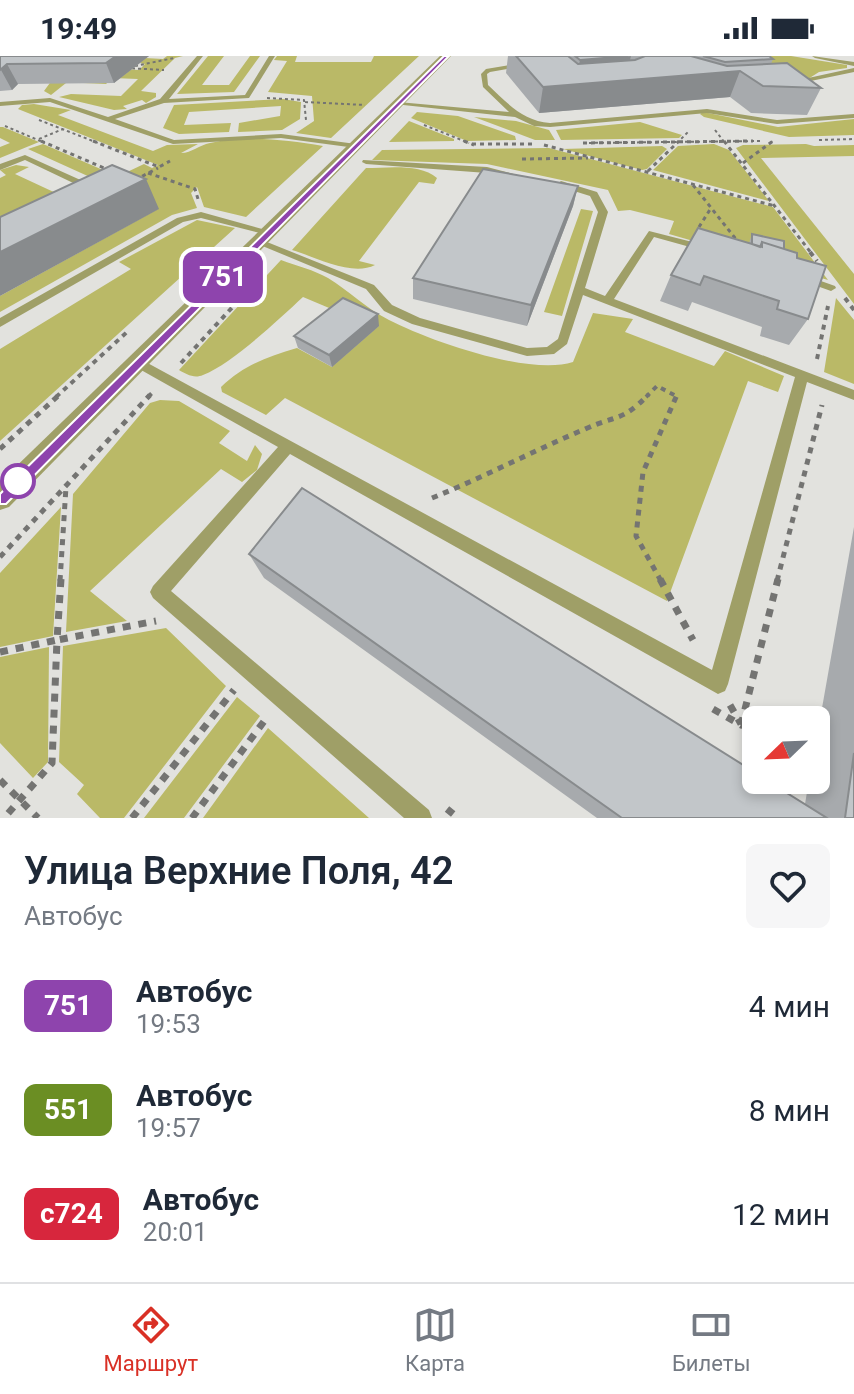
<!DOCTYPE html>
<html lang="ru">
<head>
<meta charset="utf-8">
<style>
  body { margin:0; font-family:Roboto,sans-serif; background:#f6f6f7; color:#1f2937; height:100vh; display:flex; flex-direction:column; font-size:30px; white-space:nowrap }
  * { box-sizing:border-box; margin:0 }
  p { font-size:26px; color:#747a83 }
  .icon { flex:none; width:44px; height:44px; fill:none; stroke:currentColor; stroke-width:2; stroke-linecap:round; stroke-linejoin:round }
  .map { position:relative; height:762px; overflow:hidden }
  .sheet { display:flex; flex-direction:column; background:#fff; flex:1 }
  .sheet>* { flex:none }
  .badge { padding:0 16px; border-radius:12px; font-size:28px; line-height:52px }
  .needle { width:52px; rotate:247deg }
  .fabs { position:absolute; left:742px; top:650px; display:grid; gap:16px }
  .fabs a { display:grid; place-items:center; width:88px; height:88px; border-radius:12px; background:#fff; box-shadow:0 4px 12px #0003; font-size:40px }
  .map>.badge { position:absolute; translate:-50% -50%; box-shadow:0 0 0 4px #fff }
  .round { display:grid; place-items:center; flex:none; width:84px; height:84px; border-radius:12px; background:#f6f6f7 }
  .summary { display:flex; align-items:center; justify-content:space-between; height:136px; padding:0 24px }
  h1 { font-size:38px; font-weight:600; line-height:60px }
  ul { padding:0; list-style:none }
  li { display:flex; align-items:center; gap:24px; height:104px; padding:0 24px }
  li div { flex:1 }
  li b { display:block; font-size:30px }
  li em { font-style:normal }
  li .badge { min-width:88px; font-weight:700; text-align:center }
  .status { display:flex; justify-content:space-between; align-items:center; height:56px; padding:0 40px; background:#fff; direction:ltr }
  .status svg { height:22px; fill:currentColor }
  .dock { display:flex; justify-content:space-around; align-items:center; height:112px; border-top:2px solid #e0e1e3; background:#fff; font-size:22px; color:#747a83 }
  .dock a { display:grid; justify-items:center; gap:4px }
  .dock .selected { color:#d93025 }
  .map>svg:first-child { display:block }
  .green { fill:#bab967 }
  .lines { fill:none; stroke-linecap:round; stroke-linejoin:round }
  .path-far4 { stroke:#747472; stroke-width:2; stroke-dasharray:3 3; stroke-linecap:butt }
  .path-far3 { stroke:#747472; stroke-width:3; stroke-dasharray:4 4; stroke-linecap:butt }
  .path-far2 { stroke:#747472; stroke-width:4; stroke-dasharray:5 5; stroke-linecap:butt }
  .path-far1 { stroke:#747472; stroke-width:5; stroke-dasharray:6 6; stroke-linecap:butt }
  .path { stroke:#747472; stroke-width:7; stroke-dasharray:8 8; stroke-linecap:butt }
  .service { fill:#9f9f67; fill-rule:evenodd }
  .tertiary { fill:#9f9f67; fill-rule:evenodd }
  .wall { fill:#a7aaad }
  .shaded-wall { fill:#888b8d }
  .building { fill:#c2c6c9; stroke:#888b8d; stroke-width:2 }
  .line { fill:#8e44ad; stroke:#fff; stroke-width:2 }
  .stop-dot { fill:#fff; stroke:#8e44ad; stroke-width:4 }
</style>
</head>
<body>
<div class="status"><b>19:49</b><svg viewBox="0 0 49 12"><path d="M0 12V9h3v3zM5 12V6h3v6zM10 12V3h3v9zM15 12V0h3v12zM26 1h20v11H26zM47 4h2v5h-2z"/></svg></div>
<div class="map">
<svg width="854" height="762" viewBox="0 0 854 762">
  <rect width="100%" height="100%" fill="#e2e2de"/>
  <path class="green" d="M167,0H183L175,2L141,35L156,37V41L146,47L142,44L123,50L127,53L114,54L59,41L71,38L121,40L138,23L112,22L106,28L83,27L86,24L71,23L51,39L44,35L55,20L109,12L139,14L145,8L140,7L145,2L163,3Z
    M208,0H224L202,29H229L250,0H260L234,36L177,38Z
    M277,0H297L295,6H371L374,0H419L331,82L296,77L314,65L312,40L268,36L287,5L274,4Z
    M628,0H791L847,9V12L819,16L808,23Z
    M283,43L301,46L300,63L282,74L238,76L239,67L280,60L281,50L189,56L184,69L231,67L229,76L179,78L163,72L174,49Z
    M34,48L71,54L58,59L153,95L167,89L198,88L181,97C192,97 199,89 210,87C247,79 286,84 323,90L246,161L204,151L197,131L191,137L197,152L172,159L0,256V240L158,153L0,193L144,120L134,122L125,117L144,108L152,112L158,109L18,53L22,49Z
    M417,56L458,60L515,80L516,84L467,85L411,62Z
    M703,56L778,71L854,63V79L789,81L704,61L700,58Z
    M474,61L516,65L549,74L555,84H535Z
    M409,65L454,83V85L389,86Z
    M640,66L682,79L679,82L561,84L556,74Z
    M0,71H3L39,86L0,102V91L10,87L0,82Z
    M43,88L126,124L112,131L28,93Z
    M714,88L729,94L769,145L653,114L678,90Z
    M806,88L814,90L854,89V100L761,102L854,218V248L736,92L743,89Z
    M662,90L667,93L647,113L642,114L563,93Z
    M549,92L773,151L828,224L669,178L674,165L630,154L618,155L608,134L487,108L372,104L382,94Z
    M16,109L29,111L15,118L58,138L0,163V122L6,119L0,114Z
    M366,112C387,112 420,107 437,122L434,128L419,126L359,205L375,209C352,221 316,201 292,194Z
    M581,153L593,155L562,260L544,256Z
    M197,164L235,172L0,385V293L131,213L119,206Z
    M281,204C297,210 314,214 328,222C349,235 367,253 389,264C430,285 529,320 573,306L593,257L633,263L625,276L714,310L725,295L784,320L778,336L748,325L667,545L285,342L266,359L222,336L221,331C244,309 267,301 297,292L332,311L341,257L303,241C278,264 233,307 203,319C194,323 186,318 179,314Z
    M836,242L854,264V328L824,316Z
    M160,344L179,345L230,375L219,387L247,405L255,389L262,398L257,414L242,426L221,413L90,535L127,565L66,576L73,438L150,347Z
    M61,451L53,580L0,591V517Z
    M166,572L226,630L124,762H100L77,738L84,729L59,706L63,590Z
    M49,591L48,706L33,722L0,687V601Z
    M237,641L260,660L184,762H144Z
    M268,672L369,762H203Z"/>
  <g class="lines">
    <path class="path-far4" d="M135,10L174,2
      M126,12L164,14
      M267,42L304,44L306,64
      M305,46L365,49
      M39,64L98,87
      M424,69L469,87
      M5,70L45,87
      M715,74L725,87
      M39,83L63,73
      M819,84L854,83
      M583,87L761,85
      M677,87L689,75
      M770,87L773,85"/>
    <path class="path-far3" d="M41,85L111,115
      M93,85L159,111L170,105
      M464,85L474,89
      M724,85L812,198
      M583,87L753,85
      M472,88H533
      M544,89L775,150
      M522,103L588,102
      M743,107L773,85
      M648,115L679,85
      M148,117L195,133L198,143
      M135,124L158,112
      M693,129L739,187
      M699,171L711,152"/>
    <path class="path-far2" d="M810,196L817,205
      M845,242L854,254
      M817,303L828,250
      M181,307L250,232
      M56,341L127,276
      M148,341L152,337
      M646,341L657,330L678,341"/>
    <path class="path-far1" d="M0,393L59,339
      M432,442C484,421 533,395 585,373C616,359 622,366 648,339
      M0,501L150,339
      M60,525L66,431
      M661,525L636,480L643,416L677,339
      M777,525L822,349"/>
    <path class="path" d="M61,523L57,584L156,565
      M660,523L693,584
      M0,596L57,584L52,707L4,762
      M730,649L741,668
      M713,653L741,669L778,523
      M0,724L38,762
      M447,753L458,762
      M132,762L234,634
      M192,762L268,660"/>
    <path class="service" d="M197,0H203L169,43L245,39L269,0H275L249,42L164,47L115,63L174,84L281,78L356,88L360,90L356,92L281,82L173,88L50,46L0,50V46L50,42L108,61L160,43Z
      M812,0L854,6V10L815,2Z
      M523,7L525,10L490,16L487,18L488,29C507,47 523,65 550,67L707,53L777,64L854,58V62L777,68L707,57L550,71L534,70L515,61L394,48L398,46L509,56L483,31L481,18L486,13Z
      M854,12V16L801,27L790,26Z
      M25,99L96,131L97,133L90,135L25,104L0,114V108Z
      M363,104L487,111L521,120L517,123L487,117L366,108L362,106Z
      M561,125L597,136L608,156L585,232L605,240L649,175L712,191L713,193L708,196L654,181L614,243L854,334V344L807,326L728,628L725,635L718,638L290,398L171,535L429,754L432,762H404L153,542L150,536L153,530L278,391L134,310L132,307L134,304H142L712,614L795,321L583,239L567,288L554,298L527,300L412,268L384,255L366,233L253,186L262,184L374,229L392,249L420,262L527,292L547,291L558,283L598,156L590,140L558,130L557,128Z
      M201,156L273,176L268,179L201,162L183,166L0,271V262L177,162Z
      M804,219L835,230L836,232L831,235L800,224V220Z"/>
    <path class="tertiary" d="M440,0H451L9,451L0,454V426Z"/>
  </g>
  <path class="wall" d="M0,0H149L114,27L18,28L12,34L0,35Z
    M508,0H769L773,3L771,8L821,32L807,59L751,57L730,41L539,57L506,17Z
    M578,130L573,150L527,270L413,243V222Z
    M752,178L784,193L808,263L789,289L760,280L762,271L692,246L688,255L660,245L671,219L749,187Z
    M379,270L332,311L298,292L294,280Z
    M854,471V762H597L264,522L249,498L805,748L809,724H816V686Z"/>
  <path class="shaded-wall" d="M116,0H149L114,27L106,7Z
    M631,0L626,19L576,24L580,4Z
    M7,8L18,28L12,34L1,14Z
    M740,15L730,41L539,57L543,31Z
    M146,123L159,153L0,240V196Z
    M578,130L573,150L527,270L531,249Z
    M378,258L379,270L332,311L329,299Z"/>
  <path class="building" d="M0,0H116L106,7L7,8L0,14Z
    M516,0H568L578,8L635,4L645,0H691L727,10L787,7L821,32L763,30L740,15L543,31Z
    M575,0H628L580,4Z
    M703,0H769L773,3L725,6Z
    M112,109L146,123L0,196V161Z
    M483,113L578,130L531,249L413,222Z
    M698,172L762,191V186L797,197V202L826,210L808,263L777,253L779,245L704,220L700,229L671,219Z
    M752,178L784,185V193L762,186L760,191L752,188Z
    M343,242L378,258L329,299L294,280Z
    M302,432L756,717V724H766L827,762H622L249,498Z
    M854,697V762H845Z"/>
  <path class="line" d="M444,0H449L6,448H0V438Z"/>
  <circle class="stop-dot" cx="18" cy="425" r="16"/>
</svg>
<div class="fabs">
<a><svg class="needle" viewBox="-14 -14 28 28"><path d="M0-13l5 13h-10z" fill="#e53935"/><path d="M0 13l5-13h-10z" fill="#747a83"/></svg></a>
</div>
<b class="badge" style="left:223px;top:221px;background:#8e44ad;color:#fff">751</b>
</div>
<section class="sheet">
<div class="summary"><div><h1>Улица Верхние Поля, 42</h1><p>Автобус</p></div><a class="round"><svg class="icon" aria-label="heart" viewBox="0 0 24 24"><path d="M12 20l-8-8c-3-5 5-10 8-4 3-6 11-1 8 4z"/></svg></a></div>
<ul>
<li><span class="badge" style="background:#8e44ad;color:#fff">751</span><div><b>Автобус</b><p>19:53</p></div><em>4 мин</em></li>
<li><span class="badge" style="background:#6b8e23;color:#fff">551</span><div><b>Автобус</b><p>19:57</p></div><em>8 мин</em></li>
<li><span class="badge" style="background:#d7263d;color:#fff">с724</span><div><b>Автобус</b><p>20:01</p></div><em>12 мин</em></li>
</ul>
</section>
<nav class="dock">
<a class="selected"><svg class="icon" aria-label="directions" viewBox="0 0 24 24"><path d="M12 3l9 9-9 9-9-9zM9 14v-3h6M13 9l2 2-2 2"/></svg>Маршрут</a>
<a><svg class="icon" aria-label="map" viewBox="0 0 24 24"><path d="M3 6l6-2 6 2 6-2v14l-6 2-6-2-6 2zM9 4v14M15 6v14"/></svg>Карта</a>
<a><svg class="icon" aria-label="tickets" viewBox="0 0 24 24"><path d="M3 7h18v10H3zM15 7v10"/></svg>Билеты</a>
</nav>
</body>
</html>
